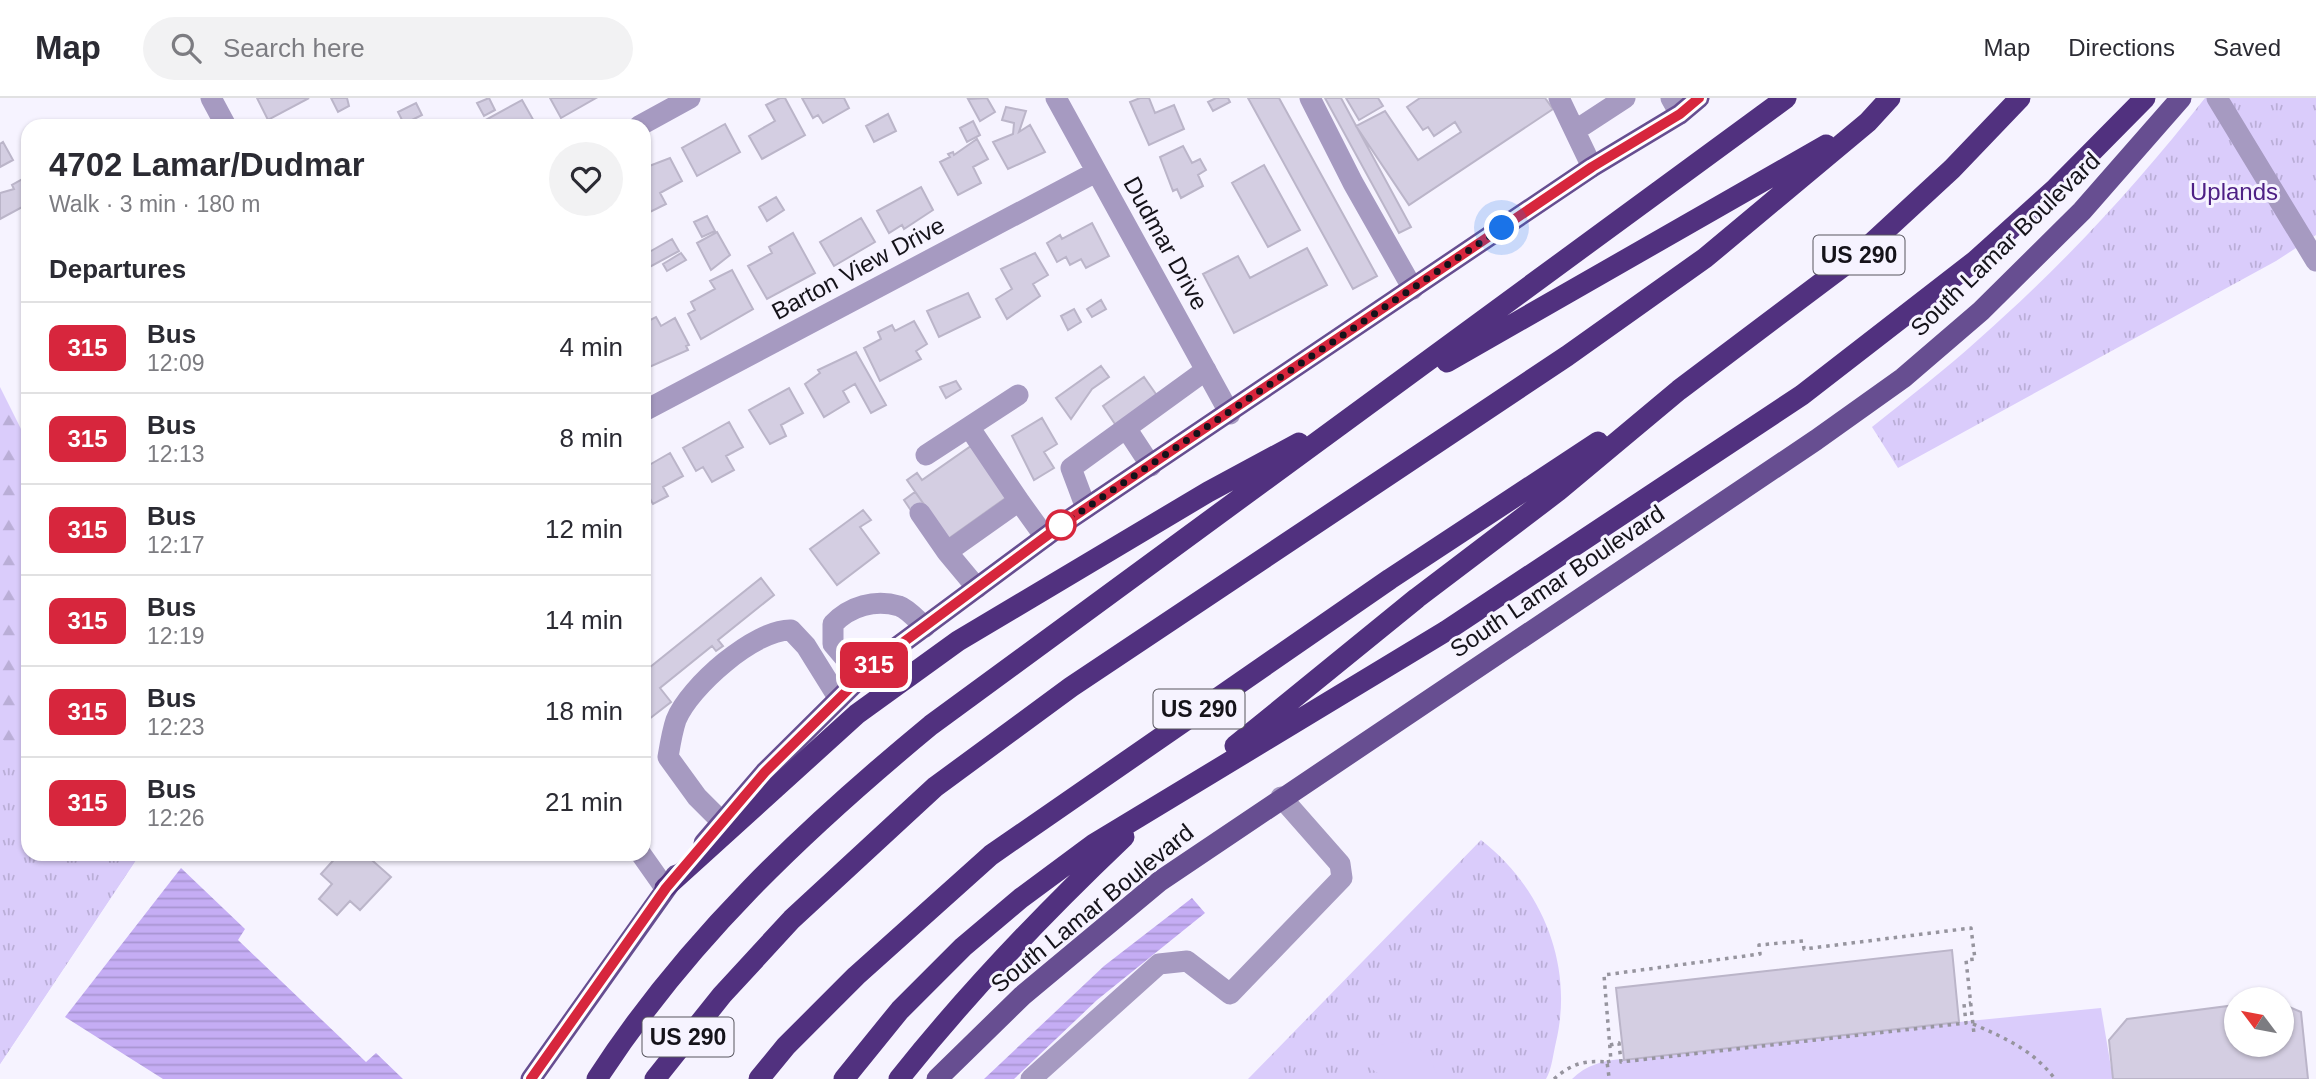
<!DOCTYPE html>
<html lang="en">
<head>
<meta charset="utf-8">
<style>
  body { margin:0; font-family:Helvetica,sans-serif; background:#f2f2f3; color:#2b2b33; height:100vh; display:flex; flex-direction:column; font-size:26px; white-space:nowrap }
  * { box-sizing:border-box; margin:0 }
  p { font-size:23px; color:#7c7c81 }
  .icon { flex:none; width:38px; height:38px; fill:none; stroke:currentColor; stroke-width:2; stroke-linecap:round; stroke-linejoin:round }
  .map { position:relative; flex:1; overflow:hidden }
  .drawer { position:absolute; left:21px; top:21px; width:630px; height:742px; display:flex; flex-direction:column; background:#fff; border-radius:21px; box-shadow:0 2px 5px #0004 }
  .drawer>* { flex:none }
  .badge { padding:0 14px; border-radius:10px; font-size:24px; line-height:46px }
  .needle { width:46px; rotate:302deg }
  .buttons { position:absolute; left:2224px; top:889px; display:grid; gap:14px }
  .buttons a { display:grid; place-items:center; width:70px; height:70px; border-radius:50%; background:#fff; box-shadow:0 2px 5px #0004; font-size:35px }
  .you { position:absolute; width:35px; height:35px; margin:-18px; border:5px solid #fff; border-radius:50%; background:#1a73e8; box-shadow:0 0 0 10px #1a73e833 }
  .map>.badge { position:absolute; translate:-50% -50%; box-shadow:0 0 0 4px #fff }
  h2 { padding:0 28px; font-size:26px; line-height:63px }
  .round { display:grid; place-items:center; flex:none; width:74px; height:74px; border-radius:37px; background:#f2f2f3 }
  .head { display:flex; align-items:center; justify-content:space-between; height:119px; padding:0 28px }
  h1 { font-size:33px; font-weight:600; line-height:52px }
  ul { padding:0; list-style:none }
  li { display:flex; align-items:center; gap:21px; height:91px; padding:0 28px; border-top:2px solid #e1e1e2 }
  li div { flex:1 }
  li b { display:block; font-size:26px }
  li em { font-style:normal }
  li .badge { min-width:77px; font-weight:700; text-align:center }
  header { display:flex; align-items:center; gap:42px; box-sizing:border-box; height:98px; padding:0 35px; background:#fff; border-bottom:2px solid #e1e1e2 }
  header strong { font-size:33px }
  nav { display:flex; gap:38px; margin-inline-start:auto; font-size:24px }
  .search { width:490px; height:63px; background:#f2f2f3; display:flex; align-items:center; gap:18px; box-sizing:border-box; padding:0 24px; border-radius:38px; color:#7c7c81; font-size:26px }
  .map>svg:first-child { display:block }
  .forest { fill:url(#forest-firs) }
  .park { fill:url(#park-tufts) }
  .pitch { fill:#daccfb }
  .water { fill:url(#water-rules) }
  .building { fill:#d4cee2; stroke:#bbb5c9; stroke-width:2 }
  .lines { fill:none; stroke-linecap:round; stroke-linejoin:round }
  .path { stroke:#96949e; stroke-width:3.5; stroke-dasharray:3.5 5; stroke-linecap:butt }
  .minor { stroke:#a69ac1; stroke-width:21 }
  .major { stroke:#674e91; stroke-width:21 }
  .highway { stroke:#51317f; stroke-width:21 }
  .line-casing { stroke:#fff; stroke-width:16 }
  .line { stroke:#d7263d; stroke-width:10 }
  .walk { stroke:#15131a; stroke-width:7; stroke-dasharray:0 12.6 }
  .stop-dot { fill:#fff; stroke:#d7263d; stroke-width:3.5 }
  .labels { text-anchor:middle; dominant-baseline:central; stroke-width:6; stroke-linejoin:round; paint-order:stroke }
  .shield { fill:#f6f3ff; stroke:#58565f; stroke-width:2 }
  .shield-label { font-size:23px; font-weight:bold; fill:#15131a }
  .park-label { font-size:24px; fill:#4e2085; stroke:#f6f3ff }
  .street-label { font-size:24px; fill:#15131a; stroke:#f6f3ff }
</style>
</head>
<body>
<header>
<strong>Map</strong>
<div class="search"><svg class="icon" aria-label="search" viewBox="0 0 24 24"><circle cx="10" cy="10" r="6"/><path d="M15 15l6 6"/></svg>Search here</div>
<nav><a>Map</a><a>Directions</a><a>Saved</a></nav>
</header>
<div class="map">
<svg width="2316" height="981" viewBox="0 0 2316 981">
  <defs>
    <pattern id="forest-firs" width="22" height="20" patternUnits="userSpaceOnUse" patternTransform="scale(1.75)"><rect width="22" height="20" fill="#daccfb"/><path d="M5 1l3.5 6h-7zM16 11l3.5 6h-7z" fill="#baaed7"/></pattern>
    <pattern id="park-tufts" width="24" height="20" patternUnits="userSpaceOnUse" patternTransform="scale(1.75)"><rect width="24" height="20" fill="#daccfb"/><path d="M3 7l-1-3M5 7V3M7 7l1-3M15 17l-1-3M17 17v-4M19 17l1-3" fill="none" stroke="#baaed7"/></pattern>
    <pattern id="water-rules" width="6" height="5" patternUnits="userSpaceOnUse" patternTransform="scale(1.75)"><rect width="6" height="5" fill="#c5adf4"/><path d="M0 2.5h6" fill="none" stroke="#a894d1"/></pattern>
  </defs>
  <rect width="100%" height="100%" fill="#f6f3ff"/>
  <path class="forest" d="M0,289L21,331L28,337V756H140L0,966Z"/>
  <path class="park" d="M2205,0H2316V137L2276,163L1898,370L1872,329C1908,300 1945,272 1979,241C2062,168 2137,87 2205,0Z
    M0,640L28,656V756H140L0,966Z
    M1481,742C1543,790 1574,868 1556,944C1553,956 1552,971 1546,981H1248Z"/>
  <path class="pitch" d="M1952,852L1959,924L2101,910L2113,981H1572C1586,967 1604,962 1624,961L1616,890Z
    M1391,943C1417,944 1432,956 1438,981H1386L1359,962L1373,950Z"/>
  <path class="water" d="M181,770L245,831L238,842L366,964L376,955L403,981H163L65,919Z
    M1192,800L1205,815L1097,902L1014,981H984L1104,868Z"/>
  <path class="building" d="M257,0H309L268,22Z
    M331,0H347L349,8L338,14Z
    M489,0L495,12L484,18L477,5Z
    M550,0H596L561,20Z
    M780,0H785L805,37L762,61L749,38L775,23L766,7Z
    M802,0H844L849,10L823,25L818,17L813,20Z
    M987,0L995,14L980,23L968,1Z
    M1140,0H1149L1155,15L1174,7L1184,31L1149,47L1130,4Z
    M1216,0H1228L1230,4L1213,13L1208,4Z
    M1248,0H1279L1377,178L1353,191Z
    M1325,0H1341L1411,129L1399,135Z
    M1346,0H1378L1383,8L1359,22Z
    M1420,0H1545L1553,11L1409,107L1356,28L1385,13L1418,62L1461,34L1455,24L1434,38L1428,29L1423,32L1407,9Z
    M522,2L535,25L481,28L480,25Z
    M416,5L422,17L404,26L398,14Z
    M1006,9L1026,13L1019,34L1030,27L1045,54L1008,71L993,44L1013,36L1014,25L1002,22Z
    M888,16L896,33L874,44L866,28Z
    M973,23L980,37L967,44L960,30Z
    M725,26L740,54L697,78L682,50Z
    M977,41L988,61L973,69L981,85L958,97L940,64L950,59L948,56L953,54L954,57Z
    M3,44L13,62L0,69V46Z
    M1183,48L1192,65L1200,61L1206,72L1198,77L1203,88L1181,100L1177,91L1173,93L1160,59Z
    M670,60L682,83L660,95L666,106L644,117V70Z
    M1264,67L1300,132L1268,149L1232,85Z
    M28,78V106L0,121V95L14,91L12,87Z
    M921,89L933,112L904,131L902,127L889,135L877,113Z
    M776,99L784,112L767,123L759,109Z
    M707,118L715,133L702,139L694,124Z
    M861,120L875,144L834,168L820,144Z
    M1092,125L1109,158L1086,170L1081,161L1070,167L1066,159L1057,164L1047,145L1060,137L1062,141Z
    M717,134L730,157L711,172L697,145Z
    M793,135L815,175L767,201L748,168L772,155L769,149Z
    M672,141L679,153L644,172V157Z
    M1307,150L1327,187L1234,235L1203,176L1238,158L1250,180Z
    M681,155L686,162L667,173L663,166Z
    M1035,155L1048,177L1033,186L1040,198L1007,221L996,201L1012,191L1001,171Z
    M732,172L753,211L701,241L688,216L695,212L691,204L715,191L710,183Z
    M968,195L980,219L939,239L927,213Z
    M1101,202L1106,211L1092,219L1087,211Z
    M1074,211L1081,224L1068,232L1061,218Z
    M656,219L661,228L675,220L689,247L686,248L688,252L647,270L644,225Z
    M914,223L927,246L916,253L921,261L880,283L864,250L881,241L878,234L892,227L895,233Z
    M856,254L886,307L871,315L855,286L843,293L849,304L824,319L805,286L820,275L818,272Z
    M1101,268L1109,279L1092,291L1071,321L1056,300Z
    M1144,279L1158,299L1117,329L1103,308Z
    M956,283L961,291L946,300L940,289Z
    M789,290L803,315L781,327L786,338L770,346L749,312Z
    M1042,320L1057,346L1044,354L1054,370L1034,382L1012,338Z
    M729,324L743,349L726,358L734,372L712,384L703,369L696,373L683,350Z
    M971,348L1007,399L948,441L907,382L917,375L922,382Z
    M670,355L683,378L663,389L668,398L653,406L648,397L644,400V370Z
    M915,394L926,409L914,417L904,402Z
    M863,412L871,422L860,429L879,455L837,487L810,451Z
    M761,480L774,497L718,542L723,548L716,553L712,548L660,590L671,604L644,625V574Z
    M339,756H365L391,779L360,812L350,803L337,817L319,801L332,786L321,776Z
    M1952,852L1959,924L1624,962L1616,890Z
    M2282,906L2301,914L2308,981H2113L2109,942L2127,921L2236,907V947H2282Z"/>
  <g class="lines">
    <path class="path" d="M1973,926C2005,940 2033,952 2055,981
      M1610,947L1619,945L1621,964L1966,925L1964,906L1971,905
      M1607,964L1611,963L1604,877L1760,856L1759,847L1803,843L1804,851L1971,830L1975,861L1966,862L1974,936
      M1554,981C1571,966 1584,962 1607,964L1609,979"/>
    <path class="minor" d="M211,0L226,28
      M1056,0L1230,316
      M1310,0L1353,85L1413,191
      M1559,0L1592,69
      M1671,0L1680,16
      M2217,0L2316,163
      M639,28L690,0
      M1576,32L1625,0
      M644,313L1096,74
      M969,329L1018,297
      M1126,330L1151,368
      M926,357L969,329L1019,403
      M1086,410L1071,370L1206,272
      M920,415L947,454
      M977,490L947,454L1019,403L1045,439
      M861,579L833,546V526C850,508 875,501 899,508C908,511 917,522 925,529
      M722,724L697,699L668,659C670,647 672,634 676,622C689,589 755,531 791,532L806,548L839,601
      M641,756L665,790
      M1031,981L1159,866L1187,863L1230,896L1342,780L1340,766L1281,699"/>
    <path class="major" d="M704,745L765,674L874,566L1064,425L1592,69L1680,16L1699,0
      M531,981L676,777
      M937,981L1022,898L1160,783L1816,342L1903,280L1981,213L2082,113L2181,0"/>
    <path class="highway" d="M1447,264L1826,47
      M1235,648L1417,500L1558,393L1679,292L1861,155L1952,71L2020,0
      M665,790L857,616L958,543L1208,394L1299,345
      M597,981C686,843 805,731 931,627L1786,0
      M655,981L722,897L792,821L935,689L1071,589L1567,258L1705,160L1868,24L1890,0
      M759,981L786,948L856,878L991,757L1390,481L1598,344
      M844,981L900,912L963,849L1021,800L1094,746L1446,533L1802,297L1975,163L2056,90L2145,0
      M899,981C968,894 1043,816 1124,739"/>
  </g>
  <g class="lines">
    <defs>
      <path id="line" d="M531,981L666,790L765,674L874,566L1064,425L1592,69L1680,16L1699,0"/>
    </defs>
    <use href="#line" class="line-casing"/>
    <use href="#line" class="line"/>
    <path class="walk" d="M1061,427L1502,130"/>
  </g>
  <circle class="stop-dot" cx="1061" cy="427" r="14"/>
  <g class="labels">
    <g class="shield">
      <rect x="1813.5" y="137.5" width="91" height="39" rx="5"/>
      <rect x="1153.5" y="591.5" width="91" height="39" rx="5"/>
      <rect x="642.5" y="919.5" width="91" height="39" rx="5"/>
    </g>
    <g class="shield-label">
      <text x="1859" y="157">US 290</text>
      <text x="1199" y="611">US 290</text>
      <text x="688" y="939">US 290</text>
    </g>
    <g class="park-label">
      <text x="2234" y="93">Uplands</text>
    </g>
    <g class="street-label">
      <text transform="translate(1166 145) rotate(61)">Dudmar Drive</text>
      <text transform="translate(2005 146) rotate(-44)">South Lamar Boulevard</text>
      <text transform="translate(858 170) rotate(-28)">Barton View Drive</text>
      <text transform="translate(1557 483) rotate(-34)">South Lamar Boulevard</text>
      <text transform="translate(1092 810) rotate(-39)">South Lamar Boulevard</text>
    </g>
  </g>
</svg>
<div class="buttons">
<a><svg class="needle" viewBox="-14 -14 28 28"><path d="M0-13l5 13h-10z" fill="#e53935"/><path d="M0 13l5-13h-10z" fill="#7c7c81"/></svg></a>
</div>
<div class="you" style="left:1502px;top:130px"></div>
<b class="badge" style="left:874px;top:567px;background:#d7263d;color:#fff">315</b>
<section class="drawer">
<div class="head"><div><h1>4702 Lamar/Dudmar</h1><p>Walk · 3 min · 180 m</p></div><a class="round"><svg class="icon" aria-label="heart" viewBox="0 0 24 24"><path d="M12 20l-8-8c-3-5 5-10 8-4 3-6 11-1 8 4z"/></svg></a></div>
<h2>Departures</h2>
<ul>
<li><span class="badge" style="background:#d7263d;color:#fff">315</span><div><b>Bus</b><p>12:09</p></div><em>4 min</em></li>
<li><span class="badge" style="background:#d7263d;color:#fff">315</span><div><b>Bus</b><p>12:13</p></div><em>8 min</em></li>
<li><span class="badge" style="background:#d7263d;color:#fff">315</span><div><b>Bus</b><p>12:17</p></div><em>12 min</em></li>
<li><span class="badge" style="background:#d7263d;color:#fff">315</span><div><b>Bus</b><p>12:19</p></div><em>14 min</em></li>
<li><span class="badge" style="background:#d7263d;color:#fff">315</span><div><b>Bus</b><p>12:23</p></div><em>18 min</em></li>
<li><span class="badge" style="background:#d7263d;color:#fff">315</span><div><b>Bus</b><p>12:26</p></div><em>21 min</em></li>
</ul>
</section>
</div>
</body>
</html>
